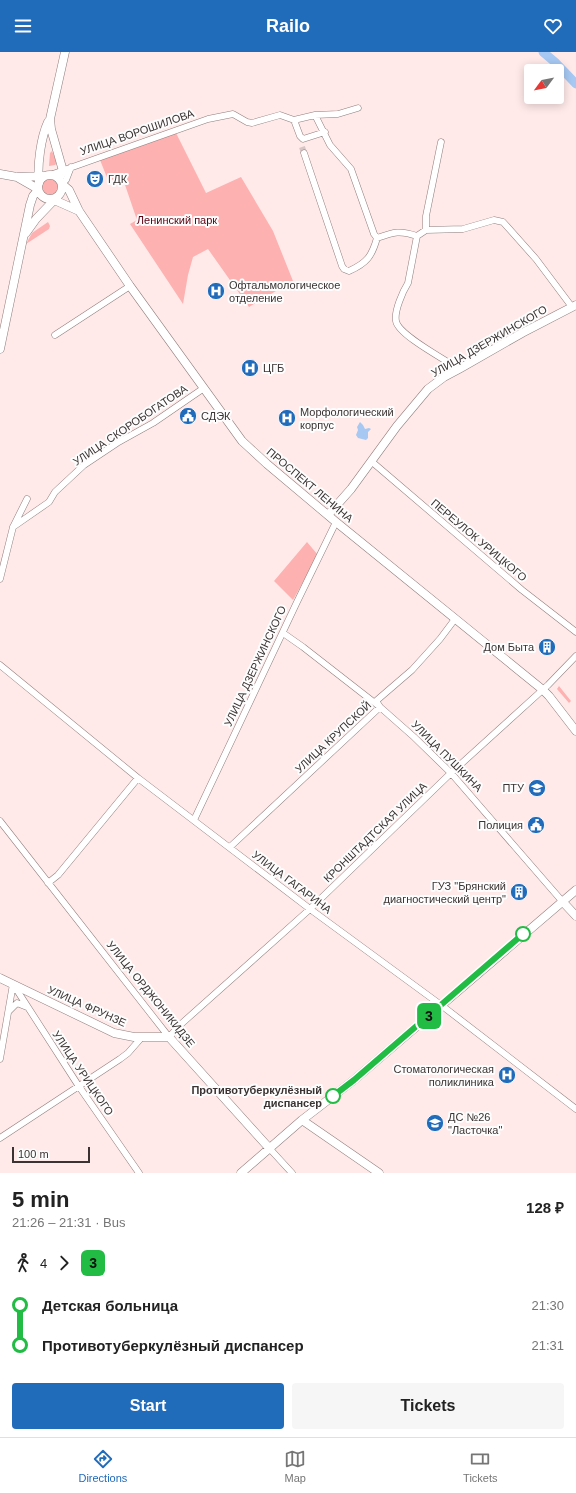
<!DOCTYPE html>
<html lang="en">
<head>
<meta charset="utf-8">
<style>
  body { margin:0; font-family:Arial,sans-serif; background:#f6f6f6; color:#222; height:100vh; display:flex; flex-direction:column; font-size:15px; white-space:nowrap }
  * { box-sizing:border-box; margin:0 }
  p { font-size:13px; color:#767676 }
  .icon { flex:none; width:22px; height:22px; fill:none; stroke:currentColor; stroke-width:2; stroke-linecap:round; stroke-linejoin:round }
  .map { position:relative; height:1121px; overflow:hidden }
  .side { display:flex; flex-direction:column; background:#fff; flex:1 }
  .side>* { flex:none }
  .badge { padding:0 8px; border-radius:6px; font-size:14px; line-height:26px }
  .needle { width:26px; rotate:238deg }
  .fabs { position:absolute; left:524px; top:12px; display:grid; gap:8px }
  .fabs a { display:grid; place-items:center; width:40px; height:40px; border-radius:4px; background:#fff; box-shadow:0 2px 10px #0003; font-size:20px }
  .scale { position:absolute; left:12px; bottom:10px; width:78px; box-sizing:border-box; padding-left:4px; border:2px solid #3b3333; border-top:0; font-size:11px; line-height:14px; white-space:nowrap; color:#3b3333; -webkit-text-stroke:3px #fdfdfd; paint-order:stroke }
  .map>.badge { position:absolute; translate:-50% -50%; box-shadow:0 0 0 2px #fff }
  .legs { display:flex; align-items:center; gap:6px; height:44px; padding:0 12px; font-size:13px }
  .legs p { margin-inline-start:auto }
  .summary { display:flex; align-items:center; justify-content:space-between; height:68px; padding:0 12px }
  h1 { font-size:22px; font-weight:700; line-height:30px }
  .button { display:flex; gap:8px; margin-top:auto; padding:8px 12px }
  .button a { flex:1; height:46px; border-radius:4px; background:#216bbb; color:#fff; font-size:16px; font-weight:700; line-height:46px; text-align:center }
  .button a+a { background:#f6f6f6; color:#222 }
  ul { padding:0 12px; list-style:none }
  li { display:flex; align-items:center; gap:14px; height:40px; font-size:15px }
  li i { display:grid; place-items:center; width:6px; height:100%; margin:0 5px; background:currentColor }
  li i::after { content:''; width:10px; height:10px; margin:-5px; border:3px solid; border-radius:50%; background:#fff }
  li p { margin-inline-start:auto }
  li:first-child i { background:linear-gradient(#0000 50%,currentColor 0) }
  li:last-child i { background:linear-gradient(currentColor 50%,#0000 0) }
  header { display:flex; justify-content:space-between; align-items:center; height:52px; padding:0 12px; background:#216bbb; color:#fff; font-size:18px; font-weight:700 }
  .tabs { display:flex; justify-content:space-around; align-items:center; height:56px; border-top:1px solid #e0e0e0; background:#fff; font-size:11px; color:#767676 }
  .tabs a { display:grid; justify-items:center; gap:2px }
  .tabs .current { color:#216bbb }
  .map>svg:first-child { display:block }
  .green { fill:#fdb1b0 }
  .water { fill:#a6c8f2 }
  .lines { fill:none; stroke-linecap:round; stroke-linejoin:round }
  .river { stroke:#a6c8f2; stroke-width:9 }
  .minor-tunnel { stroke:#d8c5c5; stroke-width:6; stroke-dasharray:6 3; stroke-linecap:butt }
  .minor-casing { stroke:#907e7d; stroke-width:7 }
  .major-casing { stroke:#907e7d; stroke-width:9 }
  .minor { stroke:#fff; stroke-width:6 }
  .major { stroke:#fff; stroke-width:8 }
  .line-1-casing { stroke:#fff; stroke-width:9 }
  .line-1 { stroke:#2b4; stroke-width:6 }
  .stop-1-dot { fill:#fff; stroke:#2b4; stroke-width:2 }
  .labels { text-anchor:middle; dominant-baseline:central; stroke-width:4; stroke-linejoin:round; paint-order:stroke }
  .street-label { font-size:11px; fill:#3b3333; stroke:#fdfdfd }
  .poi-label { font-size:11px; fill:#3b3333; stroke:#fdfdfd; text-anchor:start }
  .park-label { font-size:11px; fill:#5a0212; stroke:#fdfdfd }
  .stop-label { font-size:11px; font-weight:bold; fill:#3b3333; stroke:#fdfdfd; text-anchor:end }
</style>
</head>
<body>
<header><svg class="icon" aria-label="menu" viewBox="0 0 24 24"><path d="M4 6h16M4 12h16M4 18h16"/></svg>Railo<svg class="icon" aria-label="heart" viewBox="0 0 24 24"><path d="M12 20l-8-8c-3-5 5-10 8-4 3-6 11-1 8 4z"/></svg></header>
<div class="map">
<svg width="576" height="1121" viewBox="0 0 576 1121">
  <rect width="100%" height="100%" fill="#ffeae9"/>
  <path class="green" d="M176,81L206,141L241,125L273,179L293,229L249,255L208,197L193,205L188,223L183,252L130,172L137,168L123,127L108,128L100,108Z
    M52,99L57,111L55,113L49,114L50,101Z
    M41 135a9 9 0 1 1 18 0a9 9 0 1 1-18 0Z
    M48,170L50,174L49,177L26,192L32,181Z
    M307,490L318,503L293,548L274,529Z
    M559,634L571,649L569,651L557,637Z"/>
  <path class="water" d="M360,370L363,373L365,377L369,376L371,377L368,380V386L366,388L358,386L356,383L358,378L357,375Z"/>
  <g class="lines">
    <path class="river" d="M543,0L556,11L576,32"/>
    <path class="minor-tunnel" d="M302,95L304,101"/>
    <defs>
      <path id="minor" d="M315,63L330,93L351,117L374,182L377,186C394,180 400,178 417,184L426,178L463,177L494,168L503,170L536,207L572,255
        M294,68L300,84L303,87L325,80
        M304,101L342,214L344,217L349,219C367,211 372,204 377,186
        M50,123L208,67L233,62L247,70L252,71L280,63L294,68L315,63L338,62L358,56
        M61,131L66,128L71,115
        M426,178V164L441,90
        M417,184L408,231C403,239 394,259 396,269C398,283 446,308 459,317
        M55,283L130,234
        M371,409L522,538L576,580
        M13,475L49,450L55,440L84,413L117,391L153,371L204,336
        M0,527L13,475L27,447
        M283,581L303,595L380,655L414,685L451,721L562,849
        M0,613L138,726L310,857L441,953L576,1057
        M194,768L297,550L336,470
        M0,769L169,985L180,973L310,857L451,721L548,633L576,604
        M230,795L380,655L376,649L412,618L440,587L455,567
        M48,831L58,823L138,726
        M13,932L78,1033L139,1121
        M9,959L17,951L27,955
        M0,1007L13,932
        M0,1086L120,1007L128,1001L142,985
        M270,1097L292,1121"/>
      <path id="major" d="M0,122L17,125L43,124
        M38 135a12 12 0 1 1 24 0a12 12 0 1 1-24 0Z
        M17,125L38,137
        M59,127L63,119L51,77L50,67L65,0
        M39,131C37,113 41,85 48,70
        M62,132L69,138L79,159L130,234L242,389L267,412L336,470L543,638L549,644L576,679
        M52,147L79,159
        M26,181L36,167L57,145
        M0,297L30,153L33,144L38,138
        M328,463L351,437L397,374L428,337L444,325L459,317L522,281L576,253
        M562,849L576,864
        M0,926L114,981L134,985H169L270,1097
        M302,1068L379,1121
        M241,1121L302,1068L354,1028L576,838"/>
    </defs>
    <use href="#minor" class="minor-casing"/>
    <use href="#major" class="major-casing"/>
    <use href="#minor" class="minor"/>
    <use href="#major" class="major"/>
  </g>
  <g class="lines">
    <defs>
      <path id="line-1" d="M333,1044L354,1028L523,882"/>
    </defs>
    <use href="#line-1" class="line-1-casing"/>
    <use href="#line-1" class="line-1"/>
  </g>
  <defs>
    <symbol id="theatre-disc" viewBox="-11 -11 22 22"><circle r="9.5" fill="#216bbb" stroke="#fdfdfd"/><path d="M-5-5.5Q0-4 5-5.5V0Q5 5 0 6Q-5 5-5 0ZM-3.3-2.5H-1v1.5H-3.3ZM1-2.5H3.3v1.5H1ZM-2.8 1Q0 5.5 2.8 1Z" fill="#fff"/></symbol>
    <symbol id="hospital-disc" viewBox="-11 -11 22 22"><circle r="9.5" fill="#216bbb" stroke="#fdfdfd"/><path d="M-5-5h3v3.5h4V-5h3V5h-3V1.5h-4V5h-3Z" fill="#fff"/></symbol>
    <symbol id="civic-disc" viewBox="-11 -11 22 22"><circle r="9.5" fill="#216bbb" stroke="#fdfdfd"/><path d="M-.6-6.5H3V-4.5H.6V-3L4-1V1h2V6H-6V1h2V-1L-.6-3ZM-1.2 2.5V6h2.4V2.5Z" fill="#fff"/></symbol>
    <symbol id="building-disc" viewBox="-11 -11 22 22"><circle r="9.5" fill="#216bbb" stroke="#fdfdfd"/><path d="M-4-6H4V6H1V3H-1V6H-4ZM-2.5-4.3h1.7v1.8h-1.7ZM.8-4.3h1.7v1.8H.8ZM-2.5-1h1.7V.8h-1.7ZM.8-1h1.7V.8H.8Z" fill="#fff"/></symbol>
    <symbol id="university-disc" viewBox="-11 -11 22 22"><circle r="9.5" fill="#216bbb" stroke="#fdfdfd"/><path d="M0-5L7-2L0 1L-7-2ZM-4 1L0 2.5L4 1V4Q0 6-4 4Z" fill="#fff"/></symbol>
    <symbol id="school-disc" viewBox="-11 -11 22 22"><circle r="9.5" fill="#216bbb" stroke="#fdfdfd"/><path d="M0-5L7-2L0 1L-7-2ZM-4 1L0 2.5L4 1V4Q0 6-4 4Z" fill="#fff"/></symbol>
  </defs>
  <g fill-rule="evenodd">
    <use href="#theatre-disc" x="85" y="117" width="20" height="20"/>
    <use href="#hospital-disc" x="206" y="229" width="20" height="20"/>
    <use href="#hospital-disc" x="240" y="306" width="20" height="20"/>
    <use href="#civic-disc" x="178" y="354" width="20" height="20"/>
    <use href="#hospital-disc" x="277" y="356" width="20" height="20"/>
    <use href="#building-disc" x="537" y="585" width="20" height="20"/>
    <use href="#university-disc" x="527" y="726" width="20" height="20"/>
    <use href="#civic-disc" x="526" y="763" width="20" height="20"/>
    <use href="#building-disc" x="509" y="830" width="20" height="20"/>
    <use href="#hospital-disc" x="497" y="1013" width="20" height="20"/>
    <use href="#school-disc" x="425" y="1061" width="20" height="20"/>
  </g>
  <g class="stop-1-dot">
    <circle cx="523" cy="882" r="7"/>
    <circle cx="333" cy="1044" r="7"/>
  </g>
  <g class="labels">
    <g class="street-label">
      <text transform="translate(137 80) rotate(-19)">УЛИЦА ВОРОШИЛОВА</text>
      <text transform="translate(489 289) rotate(-30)">УЛИЦА ДЗЕРЖИНСКОГО</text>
      <text transform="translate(130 373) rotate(-34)">УЛИЦА СКОРОБОГАТОВА</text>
      <text transform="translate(310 433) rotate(40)">ПРОСПЕКТ ЛЕНИНА</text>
      <text transform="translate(479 488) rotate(40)">ПЕРЕУЛОК УРИЦКОГО</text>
      <text transform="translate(255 614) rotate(-65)">УЛИЦА ДЗЕРЖИНСКОГО</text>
      <text transform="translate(333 685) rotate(-43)">УЛИЦА КРУПСКОЙ</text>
      <text transform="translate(447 704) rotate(45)">УЛИЦА ПУШКИНА</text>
      <text transform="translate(375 780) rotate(-44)">КРОНШТАДТСКАЯ УЛИЦА</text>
      <text transform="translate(292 830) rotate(37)">УЛИЦА ГАГАРИНА</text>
      <text transform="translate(151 942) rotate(51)">УЛИЦА ОРДЖОНИКИДЗЕ</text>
      <text transform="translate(87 954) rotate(24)">УЛИЦА ФРУНЗЕ</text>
      <text transform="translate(83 1021) rotate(56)">УЛИЦА УРИЦКОГО</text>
    </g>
    <g class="poi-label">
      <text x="108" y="127">ГДК</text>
      <text x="229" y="233">Офтальмологическое<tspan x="229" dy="13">отделение</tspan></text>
      <text x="263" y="316">ЦГБ</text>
      <text x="300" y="360">Морфологический<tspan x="300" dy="13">корпус</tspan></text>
      <text x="201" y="364">СДЭК</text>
      <text x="534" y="595" text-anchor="end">Дом Быта</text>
      <text x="524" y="736" text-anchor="end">ПТУ</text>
      <text x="523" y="773" text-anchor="end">Полиция</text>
      <text x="506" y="834" text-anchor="end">ГУЗ "Брянский<tspan x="506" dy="13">диагностический центр"</tspan></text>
      <text x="494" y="1017" text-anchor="end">Стоматологическая<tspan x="494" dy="13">поликлиника</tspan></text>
      <text x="448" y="1065">ДС №26<tspan x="448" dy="13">"Ласточка"</tspan></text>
    </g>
    <g class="park-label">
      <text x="177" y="168">Ленинский парк</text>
    </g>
    <g class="stop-label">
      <text x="322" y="1038">Противотуберкулёзный<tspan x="322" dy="13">диспансер</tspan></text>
    </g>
  </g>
</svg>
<div class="fabs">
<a><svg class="needle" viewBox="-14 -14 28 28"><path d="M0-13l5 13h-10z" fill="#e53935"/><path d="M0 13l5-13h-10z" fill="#767676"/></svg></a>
</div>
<div class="scale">100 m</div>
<b class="badge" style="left:429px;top:964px;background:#2b4;color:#111">3</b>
</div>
<section class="side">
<div class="summary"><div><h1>5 min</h1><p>21:26 – 21:31 · Bus</p></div><b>128 ₽</b></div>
<div class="legs"><svg class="icon" aria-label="walk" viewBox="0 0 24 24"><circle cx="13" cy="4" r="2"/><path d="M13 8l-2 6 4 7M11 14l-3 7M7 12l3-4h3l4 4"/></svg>4<svg class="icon" aria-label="forward" viewBox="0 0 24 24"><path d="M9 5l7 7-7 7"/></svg><b class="badge" style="background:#2b4;color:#111">3</b></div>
<ul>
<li><i style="color:#2b4"></i><b>Детская больница</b><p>21:30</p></li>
<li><i style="color:#2b4"></i><b>Противотуберкулёзный диспансер</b><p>21:31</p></li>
</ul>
<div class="button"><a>Start</a><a>Tickets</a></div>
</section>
<nav class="tabs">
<a class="current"><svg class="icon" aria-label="directions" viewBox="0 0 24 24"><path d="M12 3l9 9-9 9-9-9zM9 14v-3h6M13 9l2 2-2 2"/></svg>Directions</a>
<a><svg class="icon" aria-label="map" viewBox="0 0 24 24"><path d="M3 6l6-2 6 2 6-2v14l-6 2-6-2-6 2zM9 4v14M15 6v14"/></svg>Map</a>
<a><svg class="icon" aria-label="tickets" viewBox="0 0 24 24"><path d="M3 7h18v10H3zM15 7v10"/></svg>Tickets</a>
</nav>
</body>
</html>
